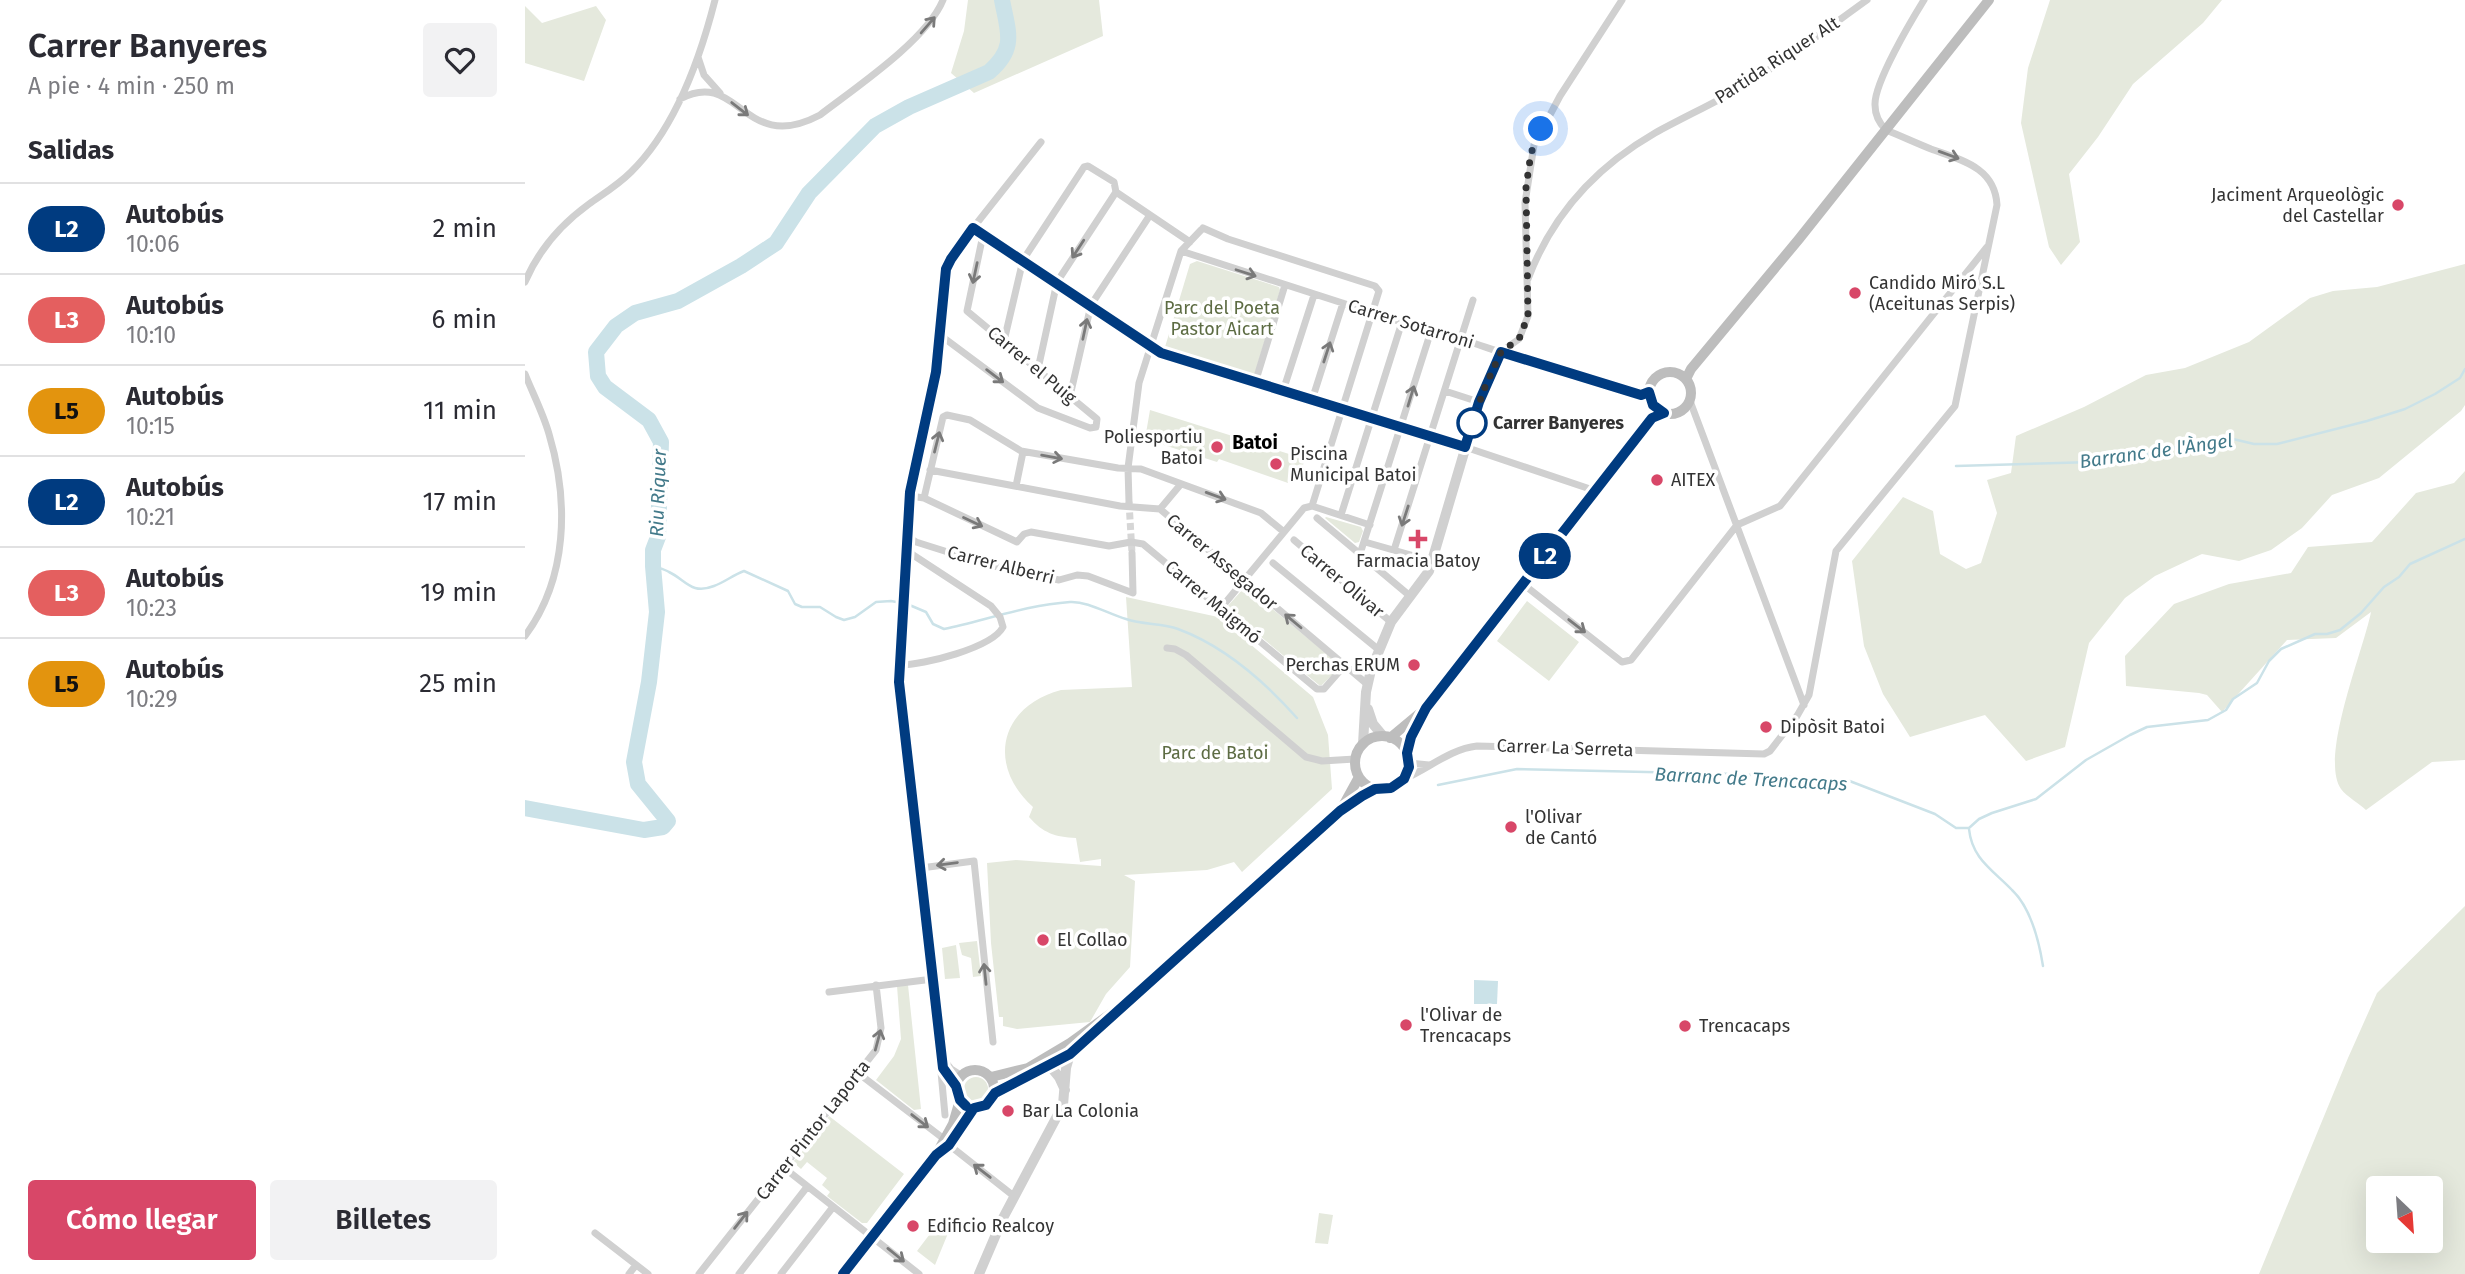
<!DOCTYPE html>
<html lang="es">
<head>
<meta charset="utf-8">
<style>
  body { margin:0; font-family:"Fira Sans",sans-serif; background:#f2f2f3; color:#2b2b33; height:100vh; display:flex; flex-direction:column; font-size:26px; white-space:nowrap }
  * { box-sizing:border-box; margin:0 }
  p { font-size:23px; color:#7c7c81 }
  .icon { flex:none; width:38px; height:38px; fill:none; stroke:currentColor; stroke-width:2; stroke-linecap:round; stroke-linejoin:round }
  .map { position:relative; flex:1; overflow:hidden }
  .details { display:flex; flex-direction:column; background:#fff; width:525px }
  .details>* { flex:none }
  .badge { padding:0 14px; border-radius:23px; font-size:24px; line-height:46px }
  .needle { width:46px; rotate:155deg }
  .fabs { position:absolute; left:1841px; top:1176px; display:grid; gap:14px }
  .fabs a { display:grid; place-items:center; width:77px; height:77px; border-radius:7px; background:#fff; box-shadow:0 7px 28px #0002; font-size:35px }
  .you { position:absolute; width:35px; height:35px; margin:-18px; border:5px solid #fff; border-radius:50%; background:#1a73e8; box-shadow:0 0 0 10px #1a73e833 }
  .map>.badge { position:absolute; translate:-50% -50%; box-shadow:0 0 0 4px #fff }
  h2 { padding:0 28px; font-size:26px; line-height:63px }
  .round { display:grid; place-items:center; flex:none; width:74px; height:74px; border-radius:7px; background:#f2f2f3 }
  .summary { display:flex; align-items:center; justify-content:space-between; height:119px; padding:0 28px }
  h1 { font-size:33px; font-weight:600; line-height:52px }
  .primary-button { display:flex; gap:14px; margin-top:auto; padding:14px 28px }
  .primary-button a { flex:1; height:80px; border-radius:7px; background:#d84768; color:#fff; font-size:28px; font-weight:600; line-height:80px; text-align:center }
  .primary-button a+a { background:#f2f2f3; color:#2b2b33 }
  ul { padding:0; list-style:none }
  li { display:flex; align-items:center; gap:21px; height:91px; padding:0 28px; border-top:2px solid #e1e1e2 }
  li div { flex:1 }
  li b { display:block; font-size:26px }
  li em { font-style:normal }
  li .badge { min-width:77px; font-weight:700; text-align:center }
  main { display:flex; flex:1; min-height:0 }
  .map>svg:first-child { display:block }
  .green { fill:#e5e9dd; fill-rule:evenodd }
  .water { fill:#cbe2e8 }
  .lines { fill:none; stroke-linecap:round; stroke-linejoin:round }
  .stream { stroke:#cbe2e8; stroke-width:2.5 }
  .river { stroke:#cbe2e8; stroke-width:16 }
  .minor-tunnel { stroke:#d6d6d6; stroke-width:7; stroke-dasharray:7 3.5; stroke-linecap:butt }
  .minor { stroke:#d0d0d0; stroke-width:7 }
  .tertiary { stroke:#d0d0d0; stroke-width:10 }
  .secondary { stroke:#bdbdbd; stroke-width:10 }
  .oneway { stroke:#7a7a7a }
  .line-casing { stroke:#fff; stroke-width:16 }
  .line { stroke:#003b80; stroke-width:10 }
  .walk { stroke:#333; stroke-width:7; stroke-dasharray:0 12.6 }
  .poi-dot { fill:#d84768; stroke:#fff; stroke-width:2.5 }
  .stop-dot { fill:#fff; stroke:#003b80; stroke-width:3.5 }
  .labels { text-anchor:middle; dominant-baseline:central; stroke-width:7; stroke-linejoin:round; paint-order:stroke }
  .street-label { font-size:18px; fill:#333; stroke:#fff }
  .poi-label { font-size:18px; fill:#333; stroke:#fff; text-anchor:start }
  .park-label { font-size:18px; fill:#5d6c43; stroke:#fff }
  .stop-label { font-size:18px; font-weight:bold; fill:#333; stroke:#fff; text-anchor:start }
  .neighbourhood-label { font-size:19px; font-weight:bold; fill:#000; stroke:#fff }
  .water-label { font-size:19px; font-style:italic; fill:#437a8a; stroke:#fff }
</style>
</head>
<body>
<main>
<section class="details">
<div class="summary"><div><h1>Carrer Banyeres</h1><p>A pie · 4 min · 250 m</p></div><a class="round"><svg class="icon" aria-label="heart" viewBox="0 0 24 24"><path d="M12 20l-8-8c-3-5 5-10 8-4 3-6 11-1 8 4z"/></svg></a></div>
<h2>Salidas</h2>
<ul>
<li><span class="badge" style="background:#003b80;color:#fff">L2</span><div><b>Autobús</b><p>10:06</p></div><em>2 min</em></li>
<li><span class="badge" style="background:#e45f5f;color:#fff">L3</span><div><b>Autobús</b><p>10:10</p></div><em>6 min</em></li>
<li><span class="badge" style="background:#e3940e;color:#111">L5</span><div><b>Autobús</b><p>10:15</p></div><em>11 min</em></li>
<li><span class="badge" style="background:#003b80;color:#fff">L2</span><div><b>Autobús</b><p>10:21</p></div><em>17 min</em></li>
<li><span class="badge" style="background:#e45f5f;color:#fff">L3</span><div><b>Autobús</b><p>10:23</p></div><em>19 min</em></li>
<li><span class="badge" style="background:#e3940e;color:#111">L5</span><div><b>Autobús</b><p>10:29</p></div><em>25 min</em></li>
</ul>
<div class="primary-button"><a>Cómo llegar</a><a>Billetes</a></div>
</section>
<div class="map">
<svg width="1940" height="1274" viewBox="0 0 1940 1274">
  <rect width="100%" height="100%" fill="#fff"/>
  <path class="green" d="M443,0H574L578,36L449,93L426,73L439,31Z
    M1525,0H1697L1678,23L1608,84L1573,137L1544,174L1555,242L1536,265L1524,247L1496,123L1503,68Z
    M0,6L17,23L71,6L81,20L59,81L0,63Z
    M672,261L754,287L755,290L729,376H723L642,350L640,347L665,264Z
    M1940,264V405L1936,411L1854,478L1807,495L1777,528L1746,550L1714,561L1677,554L1630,576L1600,598L1564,643L1540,747L1501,761L1460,715L1385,737L1358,694L1339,646L1327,561L1378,497L1408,511L1415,554L1441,569L1456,563L1472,513L1462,480L1486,473L1491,436L1559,407L1621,375L1660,368L1724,342L1785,298L1808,291L1852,287Z
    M625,410L780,459L776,471L767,468L763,483L694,459L692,462L620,439Z
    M1940,471V760L1907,762L1841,810C1834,803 1822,797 1816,789C1794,758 1839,649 1846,612L1811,638L1762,640L1697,712L1682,695L1674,693L1601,686L1600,656L1649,604L1704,584L1766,573L1783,547L1847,542L1891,493L1929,483Z
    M801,517L836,527L838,531L834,542L830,543L800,518Z
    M722,588L814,664V668L797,685H794L701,608L718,589Z
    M601,597L693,617L788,697L803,735L807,789L717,872L709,862L682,870L599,875L610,881L605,967L581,994L565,1022L492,1029L478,1026V1017H474L466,943L462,863L491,860L576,866V859L555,862L551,838C530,837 518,833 504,817L508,807C461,765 475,706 536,690L607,687Z
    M1002,601L1054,642L1024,681L972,641Z
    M1940,906V1274H1734L1823,1058L1852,993ZM1906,1188V1241H1853V1188Z
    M452,941L456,976L448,977L446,958L437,955L434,943Z
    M431,945L435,978L420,979L417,948Z
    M383,985L396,1109L389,1110L351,1080L369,1056L376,1039L372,986Z
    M439 1089a12 12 0 1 1 24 0a12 12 0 1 1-24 0Z
    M304,1116L379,1174L342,1223H337L302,1196L305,1192L297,1185L302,1178L282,1162L276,1169L268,1162Z
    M794,1213L808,1215L803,1244L790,1243Z
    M417,1218L426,1226L410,1265L392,1251Z"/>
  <path class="water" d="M949,980L973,981L972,1004H949Z"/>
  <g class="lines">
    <path class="stream" d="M1431,466L1568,462L1630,453L1666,443L1708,439L1729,444H1752L1842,421L1880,409L1910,394L1935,378L1940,369
      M128,566C133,568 139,569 144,572C161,580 166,595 189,586C200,582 208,575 219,571L263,591L270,604L277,607H295L311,617L319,620L330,617L351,602L366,601L382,604L401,612L408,624L419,629C461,620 502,605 545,602C563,601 583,614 601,619C618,625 637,623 653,629C699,646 740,682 772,718
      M913,785L992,769L1210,774L1322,780L1410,814L1431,828H1444L1454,819L1467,813L1511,799L1561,760L1605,735L1622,727L1683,720L1701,710L1708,699L1732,683L1744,661L1756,649L1790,634H1802L1815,630L1836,613L1859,587L1874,577L1885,564L1940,539
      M1444,829C1447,859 1468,870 1487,890C1506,908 1514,941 1518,966"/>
    <path class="river" d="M0,808L119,830L138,827L143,821L113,784L109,762L124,682L132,612L128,566V550L133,537L136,442L124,420L80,387L73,376L71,352L91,326L110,313L153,301L216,266L251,243L284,193L350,126L384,107L464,72C492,48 483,32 477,0"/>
    <path class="minor-tunnel" d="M604,502L607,553"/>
    <path class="minor" d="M173,57L179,75L195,93
      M155,99C214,67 218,156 295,115C330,88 402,40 418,0
      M448,228L636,353L940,447L1071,491
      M678,228L703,239L850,286L854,291L787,506L779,508L696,608
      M656,251L929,339H936C964,348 990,358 1018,365C1053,375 1094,382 1125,401
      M1003,279C1027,215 1071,167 1130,133C1161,116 1194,101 1224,83C1265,57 1303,28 1342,0
      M0,282C14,249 35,225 64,204C78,194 93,185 106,172C151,128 175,59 190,0
      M415,335L513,408L565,428L571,427L572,419L442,311L458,235
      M479,341L498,260L559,167L563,166L589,182L591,192L665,242
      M976,352L994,339L1003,316L1000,203L1009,145L1035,96L1097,0
      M513,369L532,282L591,192
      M0,374C8,394 18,413 24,434C44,501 43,578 0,636
      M730,383L760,285
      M758,391L789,295
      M920,391L954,402
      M545,396L566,305L625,215
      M787,400L818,303
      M1165,401L1279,705
      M405,470L595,506L635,509L842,684
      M491,486L498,452
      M385,496L399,498L492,542L499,534L506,532L584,546L606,542L618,544L792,689H799L820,665
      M399,498L418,417L422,415L445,420L496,451L593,468L616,469L736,513L759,532
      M604,502L603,468L614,383L656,251L676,230
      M787,506L845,525
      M635,509L656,484
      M816,515L877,322
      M792,518L885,596
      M383,537L391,542L464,565L534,580L552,575L563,576L608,593L607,553
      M769,540L866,622
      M840,542L907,561
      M869,550L948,300
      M835,554L906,331
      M748,563L854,650
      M998,584L1097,662L1106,660L1212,525L1255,506L1462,247
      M642,648L650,649L661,655L781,757L797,761L830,759
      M375,665C398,665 467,648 478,627L475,617L466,606L382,551
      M884,763L904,765
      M879,779C903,769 925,749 952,746L1239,754L1245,751L1272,716L1284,695L1311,551L1430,406L1472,205C1470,167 1436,160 1406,149C1391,143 1376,136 1361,130C1354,123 1350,115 1350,105C1349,83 1386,21 1399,0
      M396,868L449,861L468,1042
      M304,992L408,979
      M419,1060L426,1069L437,1076
      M418,1068L416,1072L420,1115
      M333,1073L419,1139
      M431,1086L418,1068L374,682L385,492L411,372L423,265L448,228L516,142
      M424,1145L490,1197
      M258,1167L394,1274
      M70,1233L123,1274
      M104,1274L111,1265
      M174,1274L351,1050L356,1028L351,985
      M214,1274L282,1187
      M256,1274L308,1207"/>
    <path class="tertiary" d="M843,709L848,724L858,736
      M838,744L841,692L846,670L866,622L904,571L954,402L976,352
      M525,1066L534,1077L540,1090
      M454,1274L478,1218L538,1105L541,1068L545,1054"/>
    <path class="secondary" d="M1124 393a21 21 0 1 1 42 0a21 21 0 1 1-42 0Z
      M1161,379L1166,369L1274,239L1464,0
      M830 763a27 27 0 1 1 54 0a27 27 0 1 1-54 0Z
      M865,738L901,708L1127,418L1130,407
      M882,753L897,716
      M817,808L834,777
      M431 1089a19 19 0 1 1 38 0a19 19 0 1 1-38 0Z
      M466,1077L503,1068L545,1043L602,1002L815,811L850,789
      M470,1093C504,1077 536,1062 565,1037
      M413,1153L424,1145L449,1108
      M318,1274L411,1155L428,1124L435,1100"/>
  </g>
  <defs><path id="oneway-shaft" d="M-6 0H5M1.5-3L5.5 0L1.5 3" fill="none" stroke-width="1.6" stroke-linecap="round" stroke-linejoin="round" transform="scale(1.75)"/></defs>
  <g class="oneway">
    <use href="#oneway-shaft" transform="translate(403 25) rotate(-49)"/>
    <use href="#oneway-shaft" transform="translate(215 109) rotate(38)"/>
    <use href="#oneway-shaft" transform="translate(1424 155) rotate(20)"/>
    <use href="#oneway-shaft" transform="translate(553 249) rotate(123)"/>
    <use href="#oneway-shaft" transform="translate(450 273) rotate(102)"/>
    <use href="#oneway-shaft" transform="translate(721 273) rotate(18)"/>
    <use href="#oneway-shaft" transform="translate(560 329) rotate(-78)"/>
    <use href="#oneway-shaft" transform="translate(802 352) rotate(-72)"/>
    <use href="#oneway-shaft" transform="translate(470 376) rotate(37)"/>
    <use href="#oneway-shaft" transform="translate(886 396) rotate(-73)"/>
    <use href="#oneway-shaft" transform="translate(412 442) rotate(-76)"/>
    <use href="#oneway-shaft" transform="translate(527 457) rotate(10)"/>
    <use href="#oneway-shaft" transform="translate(691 496) rotate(20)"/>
    <use href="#oneway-shaft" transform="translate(880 516) rotate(108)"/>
    <use href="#oneway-shaft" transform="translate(448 522) rotate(25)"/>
    <use href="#oneway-shaft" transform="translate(768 621) rotate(-140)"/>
    <use href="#oneway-shaft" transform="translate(1052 626) rotate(38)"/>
    <use href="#oneway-shaft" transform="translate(422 864) rotate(172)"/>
    <use href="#oneway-shaft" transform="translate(460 974) rotate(-96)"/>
    <use href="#oneway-shaft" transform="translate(353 1040) rotate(-75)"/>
    <use href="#oneway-shaft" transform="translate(395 1121) rotate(38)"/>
    <use href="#oneway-shaft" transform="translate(457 1171) rotate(-142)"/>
    <use href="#oneway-shaft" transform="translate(216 1220) rotate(-52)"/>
    <use href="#oneway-shaft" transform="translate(371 1255) rotate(39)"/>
  </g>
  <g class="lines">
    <defs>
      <path id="line" d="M318,1274L411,1155L424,1145L449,1108L461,1105L470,1093L545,1054L815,811L837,796L850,789L866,788L879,779L884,767L882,753L886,737L901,708L1127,418L1139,413L1128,405L1124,392L1116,395L976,352L954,402L940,447L636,353L448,228L426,259L421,269L411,372L385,492L374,682L418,1068L431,1086L435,1100L441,1106"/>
    </defs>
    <use href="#line" class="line-casing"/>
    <use href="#line" class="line"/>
    <path class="walk" d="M947,423L960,387L976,352L994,339L1003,316L1001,187L1006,153L1016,129"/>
  </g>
  <g class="poi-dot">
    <circle cx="1873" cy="205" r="7"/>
    <circle cx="1330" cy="293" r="7"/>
    <circle cx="692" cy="447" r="7"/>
    <circle cx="751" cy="464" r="7"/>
    <circle cx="1132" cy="480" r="7"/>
    <path d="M889.5 528.5h7v7h7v7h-7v7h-7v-7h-7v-7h7z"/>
    <circle cx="889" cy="665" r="7"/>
    <circle cx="1241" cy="727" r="7"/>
    <circle cx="986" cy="827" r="7"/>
    <circle cx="518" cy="940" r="7"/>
    <circle cx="881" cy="1025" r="7"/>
    <circle cx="1160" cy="1026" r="7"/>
    <circle cx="483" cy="1111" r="7"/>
    <circle cx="388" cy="1226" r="7"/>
  </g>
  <circle class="stop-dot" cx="947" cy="423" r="14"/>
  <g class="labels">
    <g class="street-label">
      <text transform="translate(1252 60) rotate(-33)">Partida Riquer Alt</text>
      <text transform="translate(886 324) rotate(17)">Carrer Sotarroni</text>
      <text transform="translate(507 365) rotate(40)">Carrer el Puig</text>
      <text transform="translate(697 562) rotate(40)">Carrer Assegador</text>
      <text transform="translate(476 565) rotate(14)">Carrer Alberri</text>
      <text transform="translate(817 581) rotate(40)">Carrer Olivar</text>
      <text transform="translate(688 602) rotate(40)">Carrer Maigmó</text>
      <text transform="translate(1040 748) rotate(2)">Carrer La Serreta</text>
      <text transform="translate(288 1130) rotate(-52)">Carrer Pintor Laporta</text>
    </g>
    <g class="poi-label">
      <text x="1859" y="195" text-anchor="end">Jaciment Arqueològic<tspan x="1859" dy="21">del Castellar</tspan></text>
      <text x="1344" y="283">Candido Miró S.L<tspan x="1344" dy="21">(Aceitunas Serpis)</tspan></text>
      <text x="678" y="437" text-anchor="end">Poliesportiu<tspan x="678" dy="21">Batoi</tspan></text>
      <text x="765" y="454">Piscina<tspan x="765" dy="21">Municipal Batoi</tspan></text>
      <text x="1146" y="480">AITEX</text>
      <text x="893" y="561" text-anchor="middle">Farmacia Batoy</text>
      <text x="875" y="665" text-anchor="end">Perchas ERUM</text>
      <text x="1255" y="727">Dipòsit Batoi</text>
      <text x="1000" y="817">l'Olivar<tspan x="1000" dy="21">de Cantó</tspan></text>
      <text x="532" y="940">El Collao</text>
      <text x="895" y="1015">l'Olivar de<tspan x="895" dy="21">Trencacaps</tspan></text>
      <text x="1174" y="1026">Trencacaps</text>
      <text x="497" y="1111">Bar La Colonia</text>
      <text x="402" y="1226">Edificio Realcoy</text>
    </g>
    <g class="park-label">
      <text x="697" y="308">Parc del Poeta<tspan x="697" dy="21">Pastor Aicart</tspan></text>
      <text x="690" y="753">Parc de Batoi</text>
    </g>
    <g class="stop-label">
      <text x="968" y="423">Carrer Banyeres</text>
    </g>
    <g class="neighbourhood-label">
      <text x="730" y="442">Batoi</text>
    </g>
    <g class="water-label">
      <text transform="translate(1631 451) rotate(-8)">Barranc de l'Àngel</text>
      <text transform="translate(133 493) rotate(-88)">Riu Riquer</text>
      <text transform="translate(1226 779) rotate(3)">Barranc de Trencacaps</text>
    </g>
  </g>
</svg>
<div class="fabs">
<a><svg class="needle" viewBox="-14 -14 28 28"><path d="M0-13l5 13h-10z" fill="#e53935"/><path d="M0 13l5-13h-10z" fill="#7c7c81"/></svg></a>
</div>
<div class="you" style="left:1016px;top:129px"></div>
<b class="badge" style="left:1020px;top:556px;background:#003b80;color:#fff">L2</b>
</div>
</main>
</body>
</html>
